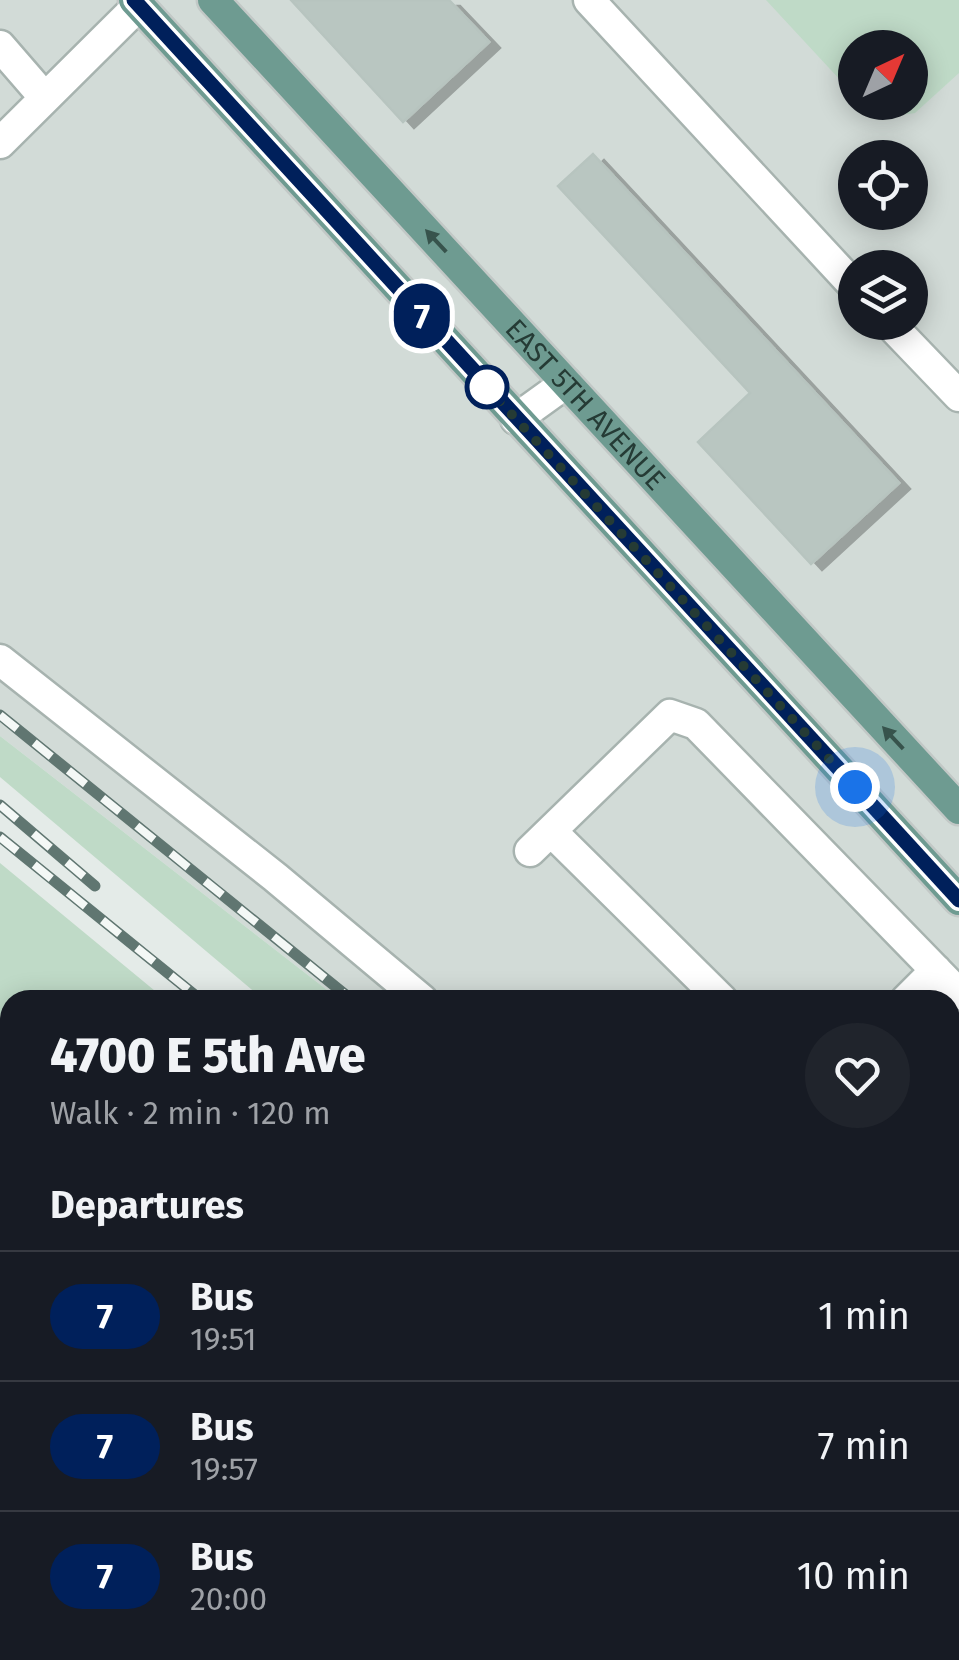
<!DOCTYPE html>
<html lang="en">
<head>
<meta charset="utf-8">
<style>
  body { margin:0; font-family:"Fira Sans",sans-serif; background:#20242c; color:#f1f3f6; height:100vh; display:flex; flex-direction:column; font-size:38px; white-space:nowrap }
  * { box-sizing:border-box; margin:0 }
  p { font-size:32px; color:#9ea1a6 }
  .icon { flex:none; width:55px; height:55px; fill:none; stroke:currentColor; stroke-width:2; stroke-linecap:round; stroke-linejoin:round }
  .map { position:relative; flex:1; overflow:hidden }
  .drawer { position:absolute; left:0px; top:990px; width:960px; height:670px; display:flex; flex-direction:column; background:#171b24; border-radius:30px 30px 0 0; box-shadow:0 5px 25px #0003 }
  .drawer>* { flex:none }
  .badge { padding:0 20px; border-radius:32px; font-size:35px; line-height:65px }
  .needle { width:65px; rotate:44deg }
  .controls { position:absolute; left:838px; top:30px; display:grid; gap:20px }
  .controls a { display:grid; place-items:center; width:90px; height:90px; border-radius:50%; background:#171b24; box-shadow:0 5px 25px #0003; font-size:50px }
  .you { position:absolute; width:50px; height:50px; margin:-25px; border:8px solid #fff; border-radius:50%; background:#1a73e8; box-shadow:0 0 0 15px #1a73e833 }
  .map>.badge { position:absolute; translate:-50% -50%; box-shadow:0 0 0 5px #fff }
  h2 { padding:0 50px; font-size:38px; line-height:90px }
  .round { display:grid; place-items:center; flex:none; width:105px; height:105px; border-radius:52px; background:#20242c }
  .headline { display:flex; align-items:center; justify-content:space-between; height:170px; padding:0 50px }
  h1 { font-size:48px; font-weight:800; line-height:75px }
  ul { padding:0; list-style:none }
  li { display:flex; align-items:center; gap:30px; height:130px; padding:0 50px; border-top:2px solid #363941 }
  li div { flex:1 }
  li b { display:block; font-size:38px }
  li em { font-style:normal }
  li .badge { min-width:110px; font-weight:700; text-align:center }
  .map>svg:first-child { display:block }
  .built { fill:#d2dbd7; fill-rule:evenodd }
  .green { fill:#bfdac7 }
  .building { fill:#b9c6c1; stroke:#b7c4bf; stroke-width:2.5; filter:url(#shadow) }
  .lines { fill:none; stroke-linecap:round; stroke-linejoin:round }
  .minor-casing { stroke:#a7b3af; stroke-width:35 }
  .major-casing { stroke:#c2c8c6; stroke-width:35 }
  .minor { stroke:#fff; stroke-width:30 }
  .major { stroke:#6e9b91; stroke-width:30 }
  .rail-casing { stroke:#607671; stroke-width:11 }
  .rail { stroke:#f4f8f6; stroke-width:8; stroke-dasharray:22; stroke-linecap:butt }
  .oneway { fill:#37534c }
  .line-casing { stroke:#fff; stroke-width:22 }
  .line { stroke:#00205b; stroke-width:15 }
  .walk { stroke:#253b35; stroke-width:10; stroke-dasharray:0 18 }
  .stop-dot { fill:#fff; stroke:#00205b; stroke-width:5 }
  .labels { text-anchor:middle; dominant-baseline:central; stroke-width:10; stroke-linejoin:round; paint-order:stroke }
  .street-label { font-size:28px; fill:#253b35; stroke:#f4f8f6 }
</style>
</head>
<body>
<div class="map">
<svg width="959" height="1660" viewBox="0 0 959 1660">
  <defs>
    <filter id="shadow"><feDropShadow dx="11" dy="6" stdDeviation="0" flood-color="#0004"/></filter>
  </defs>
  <rect width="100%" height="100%" fill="#e4ebe8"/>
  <path class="built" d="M0,0H959V1490L950,1482V1000H340L0,736ZM855,48H910V102H855ZM855,158H910V212H855ZM855,268H910V322H855Z
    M0,1069L10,1077V1650H722L735,1660H0Z"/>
  <path class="green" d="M766,0H959V73L915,113L876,119L861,103L910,102V48H855V96Z
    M0,736L340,1000H264L0,777Z
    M0,863L166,1000H10V1077L0,1069Z
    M950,1482L959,1490V1569L950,1562Z
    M950,1649L959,1656V1660H735L722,1650Z"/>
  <path class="building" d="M291,0H449L489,42L403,122Z
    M593,154L899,483L811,564L698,442L750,393L558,186Z
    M10,1262V1436L0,1445V1271Z"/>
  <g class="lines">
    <defs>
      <path id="minor" d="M589,0L855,287
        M0,46L45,98
        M0,143L139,5
        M888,322L959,396
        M516,419L566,383
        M0,660L275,877L422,1000
        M551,831L722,1000
        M530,851L670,715L696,724L959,994
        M906,1000L936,970
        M0,1163L10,1173
        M950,1214L959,1210
        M950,1292L959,1288
        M950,1319L959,1326
        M950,1459L959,1466
        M0,1587L10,1578
        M576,1650L587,1660
        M346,1660L356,1650"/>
      <g id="major">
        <path d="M134,0L959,900"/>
        <path id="s1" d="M213,0L959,809"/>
      </g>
    </defs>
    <use href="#minor" class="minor-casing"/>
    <use href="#major" class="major-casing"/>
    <use href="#minor" class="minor"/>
    <use href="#major" class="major"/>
    <defs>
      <path id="rail" d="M0,715L352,1000
        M0,805L95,886
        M0,837L201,1000
        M950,1440L959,1447
        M950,1605L959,1613"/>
    </defs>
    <use href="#rail" class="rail-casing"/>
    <use href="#rail" class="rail"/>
  </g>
  <defs><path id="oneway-solid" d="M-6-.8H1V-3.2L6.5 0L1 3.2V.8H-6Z" transform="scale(2.5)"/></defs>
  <g class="oneway">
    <use href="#oneway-solid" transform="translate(436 241) rotate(-133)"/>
    <use href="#oneway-solid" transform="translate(893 738) rotate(-133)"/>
  </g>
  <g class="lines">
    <defs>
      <path id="line" d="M134,0L959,900"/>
    </defs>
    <use href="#line" class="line-casing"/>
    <use href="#line" class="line"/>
    <path class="walk" d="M487,387L481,381L855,787"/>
  </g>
  <circle class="stop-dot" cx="487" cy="387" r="20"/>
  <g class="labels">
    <g class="street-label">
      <text stroke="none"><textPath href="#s1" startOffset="550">EAST 5TH AVENUE</textPath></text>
    </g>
  </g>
</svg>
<div class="controls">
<a><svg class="needle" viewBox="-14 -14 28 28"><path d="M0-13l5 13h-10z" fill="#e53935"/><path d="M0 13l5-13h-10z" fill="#9ea1a6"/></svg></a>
<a><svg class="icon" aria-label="locate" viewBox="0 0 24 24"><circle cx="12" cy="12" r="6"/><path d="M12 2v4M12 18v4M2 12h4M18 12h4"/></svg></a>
<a><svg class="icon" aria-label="layers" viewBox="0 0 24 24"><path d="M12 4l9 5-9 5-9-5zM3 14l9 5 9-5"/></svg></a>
</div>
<div class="you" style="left:855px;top:787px"></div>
<b class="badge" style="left:422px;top:316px;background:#00205b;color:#fff">7</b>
<section class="drawer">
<div class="headline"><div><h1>4700 E 5th Ave</h1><p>Walk · 2 min · 120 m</p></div><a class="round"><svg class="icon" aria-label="heart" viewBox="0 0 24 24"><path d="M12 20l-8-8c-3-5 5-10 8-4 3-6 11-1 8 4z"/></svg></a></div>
<h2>Departures</h2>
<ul>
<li><span class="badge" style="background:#00205b;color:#fff">7</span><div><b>Bus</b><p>19:51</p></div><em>1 min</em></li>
<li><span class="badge" style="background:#00205b;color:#fff">7</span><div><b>Bus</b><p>19:57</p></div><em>7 min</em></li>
<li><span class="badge" style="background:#00205b;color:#fff">7</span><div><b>Bus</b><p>20:00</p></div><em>10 min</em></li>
</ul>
</section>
</div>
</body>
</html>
